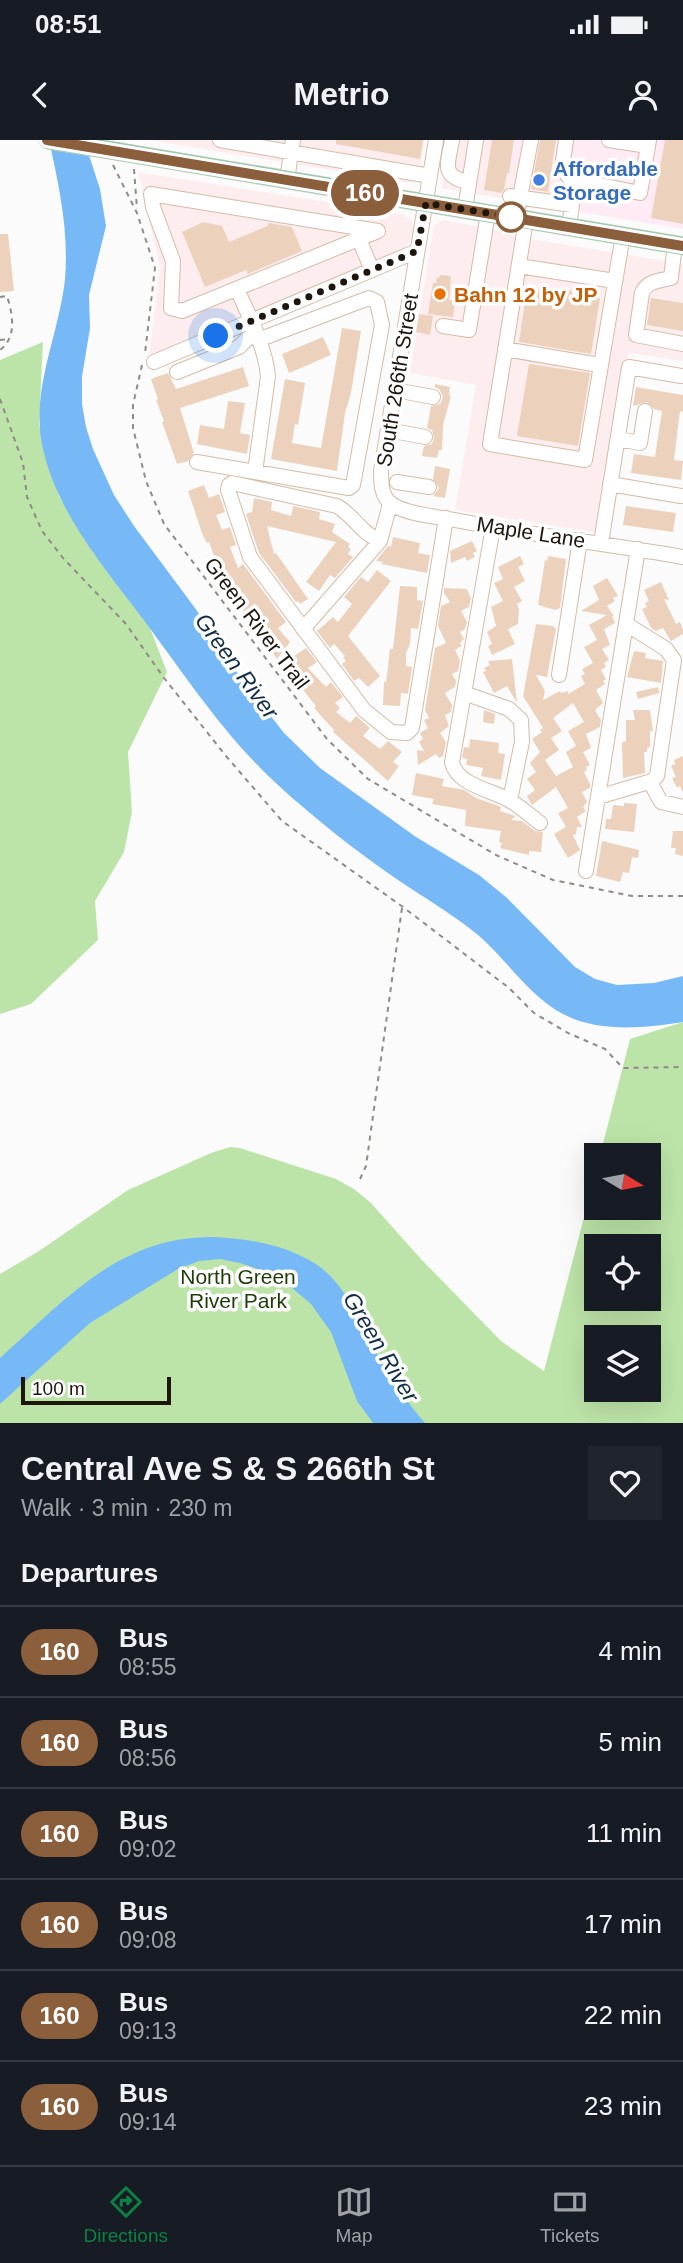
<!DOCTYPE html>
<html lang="en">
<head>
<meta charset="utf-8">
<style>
  body { margin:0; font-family:Helvetica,sans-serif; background:#20242c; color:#f1f3f6; height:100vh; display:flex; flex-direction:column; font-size:26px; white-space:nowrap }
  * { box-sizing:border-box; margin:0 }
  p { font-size:23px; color:#9ea1a6 }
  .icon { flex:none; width:38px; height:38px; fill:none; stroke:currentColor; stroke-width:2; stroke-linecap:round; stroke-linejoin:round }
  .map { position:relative; height:1283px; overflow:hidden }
  .side { display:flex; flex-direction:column; background:#171b24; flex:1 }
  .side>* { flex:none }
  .badge { padding:0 14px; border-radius:23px; font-size:24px; line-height:46px }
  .needle { width:46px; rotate:100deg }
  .buttons { position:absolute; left:584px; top:1003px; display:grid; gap:14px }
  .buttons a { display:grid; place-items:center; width:77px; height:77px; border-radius:0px; background:#171b24; box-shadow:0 7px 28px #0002; font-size:35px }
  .scale { position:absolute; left:21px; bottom:18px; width:150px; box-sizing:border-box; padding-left:7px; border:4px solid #1e150d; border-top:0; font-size:19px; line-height:24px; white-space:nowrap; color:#1e150d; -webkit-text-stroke:5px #fff; paint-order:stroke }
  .you { position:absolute; width:35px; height:35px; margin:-18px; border:5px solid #fff; border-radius:50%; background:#1a73e8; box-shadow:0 0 0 10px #1a73e833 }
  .map>.badge { position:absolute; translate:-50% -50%; box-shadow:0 0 0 4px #fff }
  h2 { padding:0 21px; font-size:26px; line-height:63px }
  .round { display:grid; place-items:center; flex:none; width:74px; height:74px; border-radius:0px; background:#20242c }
  .head { display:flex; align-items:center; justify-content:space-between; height:119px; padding:0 21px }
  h1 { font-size:33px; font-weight:600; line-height:52px }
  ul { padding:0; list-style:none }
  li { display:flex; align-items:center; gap:21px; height:91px; padding:0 21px; border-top:2px solid #363941 }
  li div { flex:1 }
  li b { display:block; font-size:26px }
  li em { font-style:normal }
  li .badge { min-width:77px; font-weight:700; text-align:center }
  .status { display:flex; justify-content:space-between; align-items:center; height:49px; padding:0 35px; background:#171b24; direction:ltr }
  .status svg { height:19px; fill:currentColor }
  header { display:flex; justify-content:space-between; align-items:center; height:91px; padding:0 21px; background:#171b24; font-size:32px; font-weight:600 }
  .tabs { display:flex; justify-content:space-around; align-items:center; height:98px; border-top:2px solid #363941; background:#171b24; font-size:19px; color:#9ea1a6 }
  .tabs a { display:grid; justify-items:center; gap:4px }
  .tabs .on { color:#0b8043 }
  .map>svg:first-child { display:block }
  .commercial { fill:#fdedef }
  .industrial { fill:#feebf5 }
  .green { fill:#bde4a8; fill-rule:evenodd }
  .water { fill:#77b9f6 }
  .building { fill:#ecd2bc; fill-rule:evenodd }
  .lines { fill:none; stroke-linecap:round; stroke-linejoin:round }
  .minor-casing { stroke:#d5bba6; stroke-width:16 }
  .major-casing { stroke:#d6d5d3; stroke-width:19 }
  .path { stroke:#908b87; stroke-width:2; stroke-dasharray:5 5; stroke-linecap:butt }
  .minor { stroke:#fff; stroke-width:14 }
  .major { stroke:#9cc8aa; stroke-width:18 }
  .major-bridge-casing { stroke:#d6d5d3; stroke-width:19; stroke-linecap:butt }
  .major-bridge { stroke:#9cc8aa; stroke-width:18 }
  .line-casing { stroke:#fff; stroke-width:16 }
  .line { stroke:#8b5e3c; stroke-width:10 }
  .walk { stroke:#1e150d; stroke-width:7; stroke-dasharray:0 12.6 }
  .shop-dot { fill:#3f7fe0; stroke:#fff; stroke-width:2.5 }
  .stop-dot { fill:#fff; stroke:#8b5e3c; stroke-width:3.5 }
  .food-dot { fill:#e8710a; stroke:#fff; stroke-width:2.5 }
  .labels { text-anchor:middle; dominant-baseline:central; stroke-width:7; stroke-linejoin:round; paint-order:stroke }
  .shop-label { font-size:21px; font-weight:bold; fill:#366cbe; stroke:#fff; text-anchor:start }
  .food-label { font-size:21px; font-weight:bold; fill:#c56008; stroke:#fff; text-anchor:start }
  .street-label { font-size:21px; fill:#1e150d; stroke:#fff }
  .park-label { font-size:21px; fill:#1f3c08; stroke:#fff }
  .water-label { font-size:23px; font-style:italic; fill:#112d46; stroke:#fff }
</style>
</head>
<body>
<div class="status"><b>08:51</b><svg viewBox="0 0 49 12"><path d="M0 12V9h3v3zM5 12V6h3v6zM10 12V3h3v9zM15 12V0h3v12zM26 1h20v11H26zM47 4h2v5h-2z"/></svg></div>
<header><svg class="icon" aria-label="back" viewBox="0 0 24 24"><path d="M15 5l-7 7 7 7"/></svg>Metrio<svg class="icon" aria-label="person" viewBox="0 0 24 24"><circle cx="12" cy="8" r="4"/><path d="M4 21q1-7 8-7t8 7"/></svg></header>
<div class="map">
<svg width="683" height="1283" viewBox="0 0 683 1283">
  <rect width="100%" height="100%" fill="#fbfbfb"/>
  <path class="commercial" d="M149,0H425L419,37L410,43Z
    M450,0H513L559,33L582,60L580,72L442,48Z
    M138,32L402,74L412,80L414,91L410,101L403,109L149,218L160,127Z
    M443,80L502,91V94L683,124V221L629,213L599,393L455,370L476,245L410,233L434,85Z"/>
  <path class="industrial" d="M513,0H683V89L580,72L582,60L559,33L509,24Z"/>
  <path class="green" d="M43,202L39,285L59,356L94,414L150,488L167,532L128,612L132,672L124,712L95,761L98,800L31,864L0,874V220Z
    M683,882V1283H0V1134L39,1111L128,1050L211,1013L230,1007L240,1008L336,1039L354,1049L370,1062L421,1119L501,1201L544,1231L597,1027V1068H649V1015H600L630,899ZM597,1106H649V1158H597ZM597,1197H649V1250H597Z"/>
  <path class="water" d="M49,0H84L100,49L106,86L89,155L90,188L82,237V264L86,287L93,309L114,355L134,386L195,468L238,534L284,593L320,628L416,697L479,735L507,758L575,827L595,839L617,845L654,843L683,836V882C645,888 599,893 563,874C527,855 505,816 473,791C449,772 423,757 398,740C356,711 315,679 278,645C221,593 182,530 136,470C99,421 59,373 44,313C28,254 59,197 65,139C69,91 59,46 49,0Z
    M211,1097C249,1098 294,1106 324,1130C348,1151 362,1184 376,1212C390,1237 406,1261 425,1283H373L357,1261L331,1192L311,1164L286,1143L267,1132L240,1123L220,1119L199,1121L178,1129L90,1183L0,1264V1218C64,1161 118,1097 211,1097Z"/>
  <path class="building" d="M336,0H423L420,19L336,4Z
    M492,0H514L509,34L507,33L504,49L501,53L484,50Z
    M540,0H556L548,52L531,49Z
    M665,0H683V84L651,78Z
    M203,82L222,86L229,102L267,86L269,83L292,87L302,111L248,134L246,130L205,147L182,92Z
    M0,94H8L14,151L0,152Z
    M440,135L451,136L449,160L455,161L453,177L428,174L433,143H436L437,137L439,138Z
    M527,148L556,152V148L572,151V154L600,158L591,214L519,202Z
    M651,158L683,163V191L647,185Z
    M419,174L433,176L430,195L416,192Z
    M342,188L361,191L351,253L345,273L337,331L271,319L285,239L305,243L298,285L295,284L292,303L321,308Z
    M323,197L331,215L289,233L282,214Z
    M529,224L590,233L578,306L517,296Z
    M243,227L249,246L180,268L194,313L188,321L177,324L162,282L164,281L156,260L158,259L151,239L168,233L176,249Z
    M435,244L450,247L449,255L451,256L443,285L442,310H439L437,318L422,316L424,306L432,304L434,298L432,290L427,288L431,266L440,264L443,258L440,250L435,247Z
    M636,247L683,255V272L680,271L674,320L683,321L681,340L631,333L634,314L655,317L662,271L654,269L647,262L633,266Z
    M228,261L245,263L240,293L250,295L247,314L197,304L200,285L224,289Z
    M435,326L450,329L445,358L433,356L439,348L433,339Z
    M204,345L209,358L219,354L225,372L216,375L222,390L230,387L236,405L230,407L238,428L243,424L286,482L278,488L290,502L277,519L216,432L219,430L209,402L207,403L203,396L188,351Z
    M254,358L272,362L271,370L291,376L293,366L320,372L319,379L335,384L332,392L350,404L348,407L351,409L348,414L353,417L335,438L330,435L319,451L306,442L336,402L267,386L274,414L276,413L308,459L300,464L298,461L296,462L259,413L246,374L252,372Z
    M626,366L676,373L673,392L623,385Z
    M393,397L420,403L418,413L430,415L427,433L381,424L383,422L376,421L388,406L391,407Z
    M472,401L477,411L473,413L475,417L467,421L465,417L451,423L450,411Z
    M520,416L524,424L518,427L525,441L514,447L522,461L517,464L519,469L518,484L508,489L515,504L492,515L488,506L492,504L487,492L496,486L491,467L503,461L494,443L503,439L498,427Z
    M548,416L566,419L560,468L555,470L538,465L545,420L547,421Z
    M377,430L391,441L348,496L380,536L368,547L359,538L354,541L342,524L346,521L343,518L345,516L334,504L330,508L317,491L333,477L338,482L352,464L344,457L361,437L368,442Z
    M607,438L618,456L613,458L615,461L607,466L614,476H612L615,483L604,489L610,505L602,509L609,520L604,523L606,527L601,530L606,539L603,541L605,544L596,550L603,563L595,570L601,580L600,587L586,594L591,608L583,612L590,625L586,627L587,630L584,632L590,644V648L582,652L587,662L583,667L586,671L577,677L582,687H577L576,694L573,695L580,710L568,718L554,694L566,687L558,673L568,668L556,647L532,665L527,656L535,650L527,639L536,632L530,623L540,612L532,599L542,592L540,590L543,588L523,556L536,484L553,486L556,489L547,537L536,535L545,551L543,560L560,551L561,553L568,551V554L585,544L581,536L585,534L582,529L593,523L584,507L597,500L589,485L607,475L581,471L599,460L593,446ZM573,563L584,582L568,591L576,606L566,612L573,627L556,636L545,620L559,610L551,598L562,591L553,578Z
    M661,442L669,460L664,459L676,484L680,482L683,490V494L671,501L663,488L656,491L651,488L642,469L647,467L645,463L649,461L644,450Z
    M400,446L417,447V460L423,461L418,489L411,488L410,504L406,513V526L412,527L408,554L401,553L400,566L383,565L384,541L386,543L390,509H393Z
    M444,448L467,449L471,459L469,467L461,471L467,482L465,489L460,492L464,499L460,503L462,506L455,510L460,520L458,531L452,534L456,541L455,547L445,553L452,565L451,572L445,575L449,586L440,593L446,602L443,616L439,618L436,614L418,625L417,610L424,611L419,602L423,599L420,593L428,588L424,580L429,578L425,570L435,508L446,503L438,486L441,466L450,462L444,453Z
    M306,508L317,522L308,528L326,547L331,542L343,557L335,563L340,568L336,572L350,583L356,576L370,588L363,596L380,609L388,601L402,612L393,622L399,626L388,641L333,592L334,590L314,568L316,566L282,524Z
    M634,511L646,513L645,518L663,521L661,543L627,537Z
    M512,519L517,563L507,546L494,553L483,532L486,531L484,528L490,525L488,521Z
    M658,547L659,553L638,559L636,552Z
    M484,570L495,574L494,584L483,582Z
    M633,570H650L653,591H650V607L647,608V612H644L645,633L623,638L622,602L626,601V580H635Z
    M470,599L499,603L498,613L505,614L501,640L481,636L483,628L466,625L467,619L462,618L464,607L469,608Z
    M683,616V653L680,646L677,648L672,638L676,637L671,626L675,624L674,620Z
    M416,633L444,639L442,646L464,650L476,658L496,665L501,667L500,671L516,676L511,680L522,681L535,691L543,692L541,712L529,711V715L500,708L502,703L499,702L501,691L465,686L466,670L432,664L434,659L412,655Z
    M624,663L637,664L634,692L605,689L606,679H611L613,665L624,666Z
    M673,691H683V716L675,714L676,708H671Z
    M602,701L639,710L638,718L632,717L629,733L623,732L620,742L596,736Z"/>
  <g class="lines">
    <defs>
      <path id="minor" d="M220,0L430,36
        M436,0L381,331C381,343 381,358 393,365C410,375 436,376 455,380C531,395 607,404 683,417
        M452,0C448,24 440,37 469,42
        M566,0L562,28L570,39L640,53L648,6
        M609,0L648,6L649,0
        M287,40L293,0
        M151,54L378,91L182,171L171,168L173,121L153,67Z
        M510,56L572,65L569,87
        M465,69L476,0
        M516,78L531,0
        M526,80L490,304L585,320L623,95
        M359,99L372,130
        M675,104L671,138C658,141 647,141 642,153L636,195L683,204
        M519,126L615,141
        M443,186L469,190L488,73
        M505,209L599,225
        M154,222L417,111
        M177,232L239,207L247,199L256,194
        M395,250L433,257
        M388,290L425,297
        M618,299L640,303L645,271
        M197,322L255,332L268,236C265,206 249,176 237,149
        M255,332L349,348L353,345L382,185L377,162L369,158L258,200
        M397,342L429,347
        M610,344L681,356
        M390,364L380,401C361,393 354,376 337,366L232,343L229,345L228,350L250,417L364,570L391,592L407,593L412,588L446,378
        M493,387L452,622C456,644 490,650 507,659C519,665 529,675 540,683
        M601,403L629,227L681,236
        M303,489L380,401
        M559,535L580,400
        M464,553L509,569L521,580L522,602L510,660
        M650,642L661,662L683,667
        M598,657L652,641L657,636L674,520L666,509L626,484
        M586,731L638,409"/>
      <path id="major" d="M121,12L683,106"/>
    </defs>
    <use href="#minor" class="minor-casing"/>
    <use href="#major" class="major-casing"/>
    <path class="path" d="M113,25L137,73L155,128L145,213
      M134,29L137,69
      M0,157L7,156C13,175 17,197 0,210
      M0,200L9,199
      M142,225L133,265V288L146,341L164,384L327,599L368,639L496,715L553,740L632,756H683
      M0,259L23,323L27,357L42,391L63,418L126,484L164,538L226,616L282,681L403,767L509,848L534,873L568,893L605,909L623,928L683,927
      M360,1039L366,1026L402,768"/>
    <use href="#minor" class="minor"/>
    <use href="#major" class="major"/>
    <defs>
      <path id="major-bridge" d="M48,0L121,12"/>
    </defs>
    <use href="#major-bridge" class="major-bridge-casing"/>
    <use href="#major-bridge" class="major-bridge"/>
  </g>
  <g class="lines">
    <defs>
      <path id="line" d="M47,0L683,106"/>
    </defs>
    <use href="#line" class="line-casing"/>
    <use href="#line" class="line"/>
    <path class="walk" d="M216,196L417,111L426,63L511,77"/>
  </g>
  <circle class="shop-dot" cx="539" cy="40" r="7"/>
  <circle class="stop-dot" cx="511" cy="77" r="14"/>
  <circle class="food-dot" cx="440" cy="154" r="7"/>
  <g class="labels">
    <g class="shop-label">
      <text x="553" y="28">Affordable<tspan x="553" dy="24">Storage</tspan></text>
    </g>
    <g class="food-label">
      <text x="454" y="154">Bahn 12 by JP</text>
    </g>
    <g class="street-label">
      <text transform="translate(397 240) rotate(-81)">South 266th Street</text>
      <text transform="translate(531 392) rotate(9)">Maple Lane</text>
      <text transform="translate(257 483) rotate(53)">Green River Trail</text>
    </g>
    <g class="park-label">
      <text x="238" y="1136">North Green<tspan x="238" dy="24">River Park</tspan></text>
    </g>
    <g class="water-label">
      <text transform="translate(237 526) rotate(54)">Green River</text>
      <text transform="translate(381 1207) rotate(59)">Green River</text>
    </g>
  </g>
</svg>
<div class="buttons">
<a><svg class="needle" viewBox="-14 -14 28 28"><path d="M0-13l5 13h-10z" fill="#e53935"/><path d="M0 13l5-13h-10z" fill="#9ea1a6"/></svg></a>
<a><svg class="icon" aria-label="locate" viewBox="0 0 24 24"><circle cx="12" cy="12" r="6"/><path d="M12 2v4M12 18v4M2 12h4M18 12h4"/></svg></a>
<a><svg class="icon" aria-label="layers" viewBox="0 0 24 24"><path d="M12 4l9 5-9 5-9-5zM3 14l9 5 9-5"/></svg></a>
</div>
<div class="scale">100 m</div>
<div class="you" style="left:216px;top:196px"></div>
<b class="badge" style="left:365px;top:53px;background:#8b5e3c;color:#fff">160</b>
</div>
<section class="side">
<div class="head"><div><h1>Central Ave S &amp; S 266th St</h1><p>Walk · 3 min · 230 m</p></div><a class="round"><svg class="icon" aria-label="heart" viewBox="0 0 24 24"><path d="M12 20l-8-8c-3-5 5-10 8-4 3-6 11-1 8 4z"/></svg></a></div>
<h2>Departures</h2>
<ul>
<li><span class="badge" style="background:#8b5e3c;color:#fff">160</span><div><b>Bus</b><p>08:55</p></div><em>4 min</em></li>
<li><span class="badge" style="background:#8b5e3c;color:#fff">160</span><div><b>Bus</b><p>08:56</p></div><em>5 min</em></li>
<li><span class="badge" style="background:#8b5e3c;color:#fff">160</span><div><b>Bus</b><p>09:02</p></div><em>11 min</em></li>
<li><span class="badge" style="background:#8b5e3c;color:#fff">160</span><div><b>Bus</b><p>09:08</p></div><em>17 min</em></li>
<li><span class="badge" style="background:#8b5e3c;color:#fff">160</span><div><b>Bus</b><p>09:13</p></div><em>22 min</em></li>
<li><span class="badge" style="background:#8b5e3c;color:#fff">160</span><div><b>Bus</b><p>09:14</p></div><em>23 min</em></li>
</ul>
</section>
<nav class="tabs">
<a class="on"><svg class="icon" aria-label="directions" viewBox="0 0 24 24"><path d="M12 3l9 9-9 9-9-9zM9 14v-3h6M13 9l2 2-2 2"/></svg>Directions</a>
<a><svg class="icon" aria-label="map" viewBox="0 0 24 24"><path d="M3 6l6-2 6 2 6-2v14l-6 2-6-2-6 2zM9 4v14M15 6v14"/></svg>Map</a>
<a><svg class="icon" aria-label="tickets" viewBox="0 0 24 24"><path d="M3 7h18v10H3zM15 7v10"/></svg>Tickets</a>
</nav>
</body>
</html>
